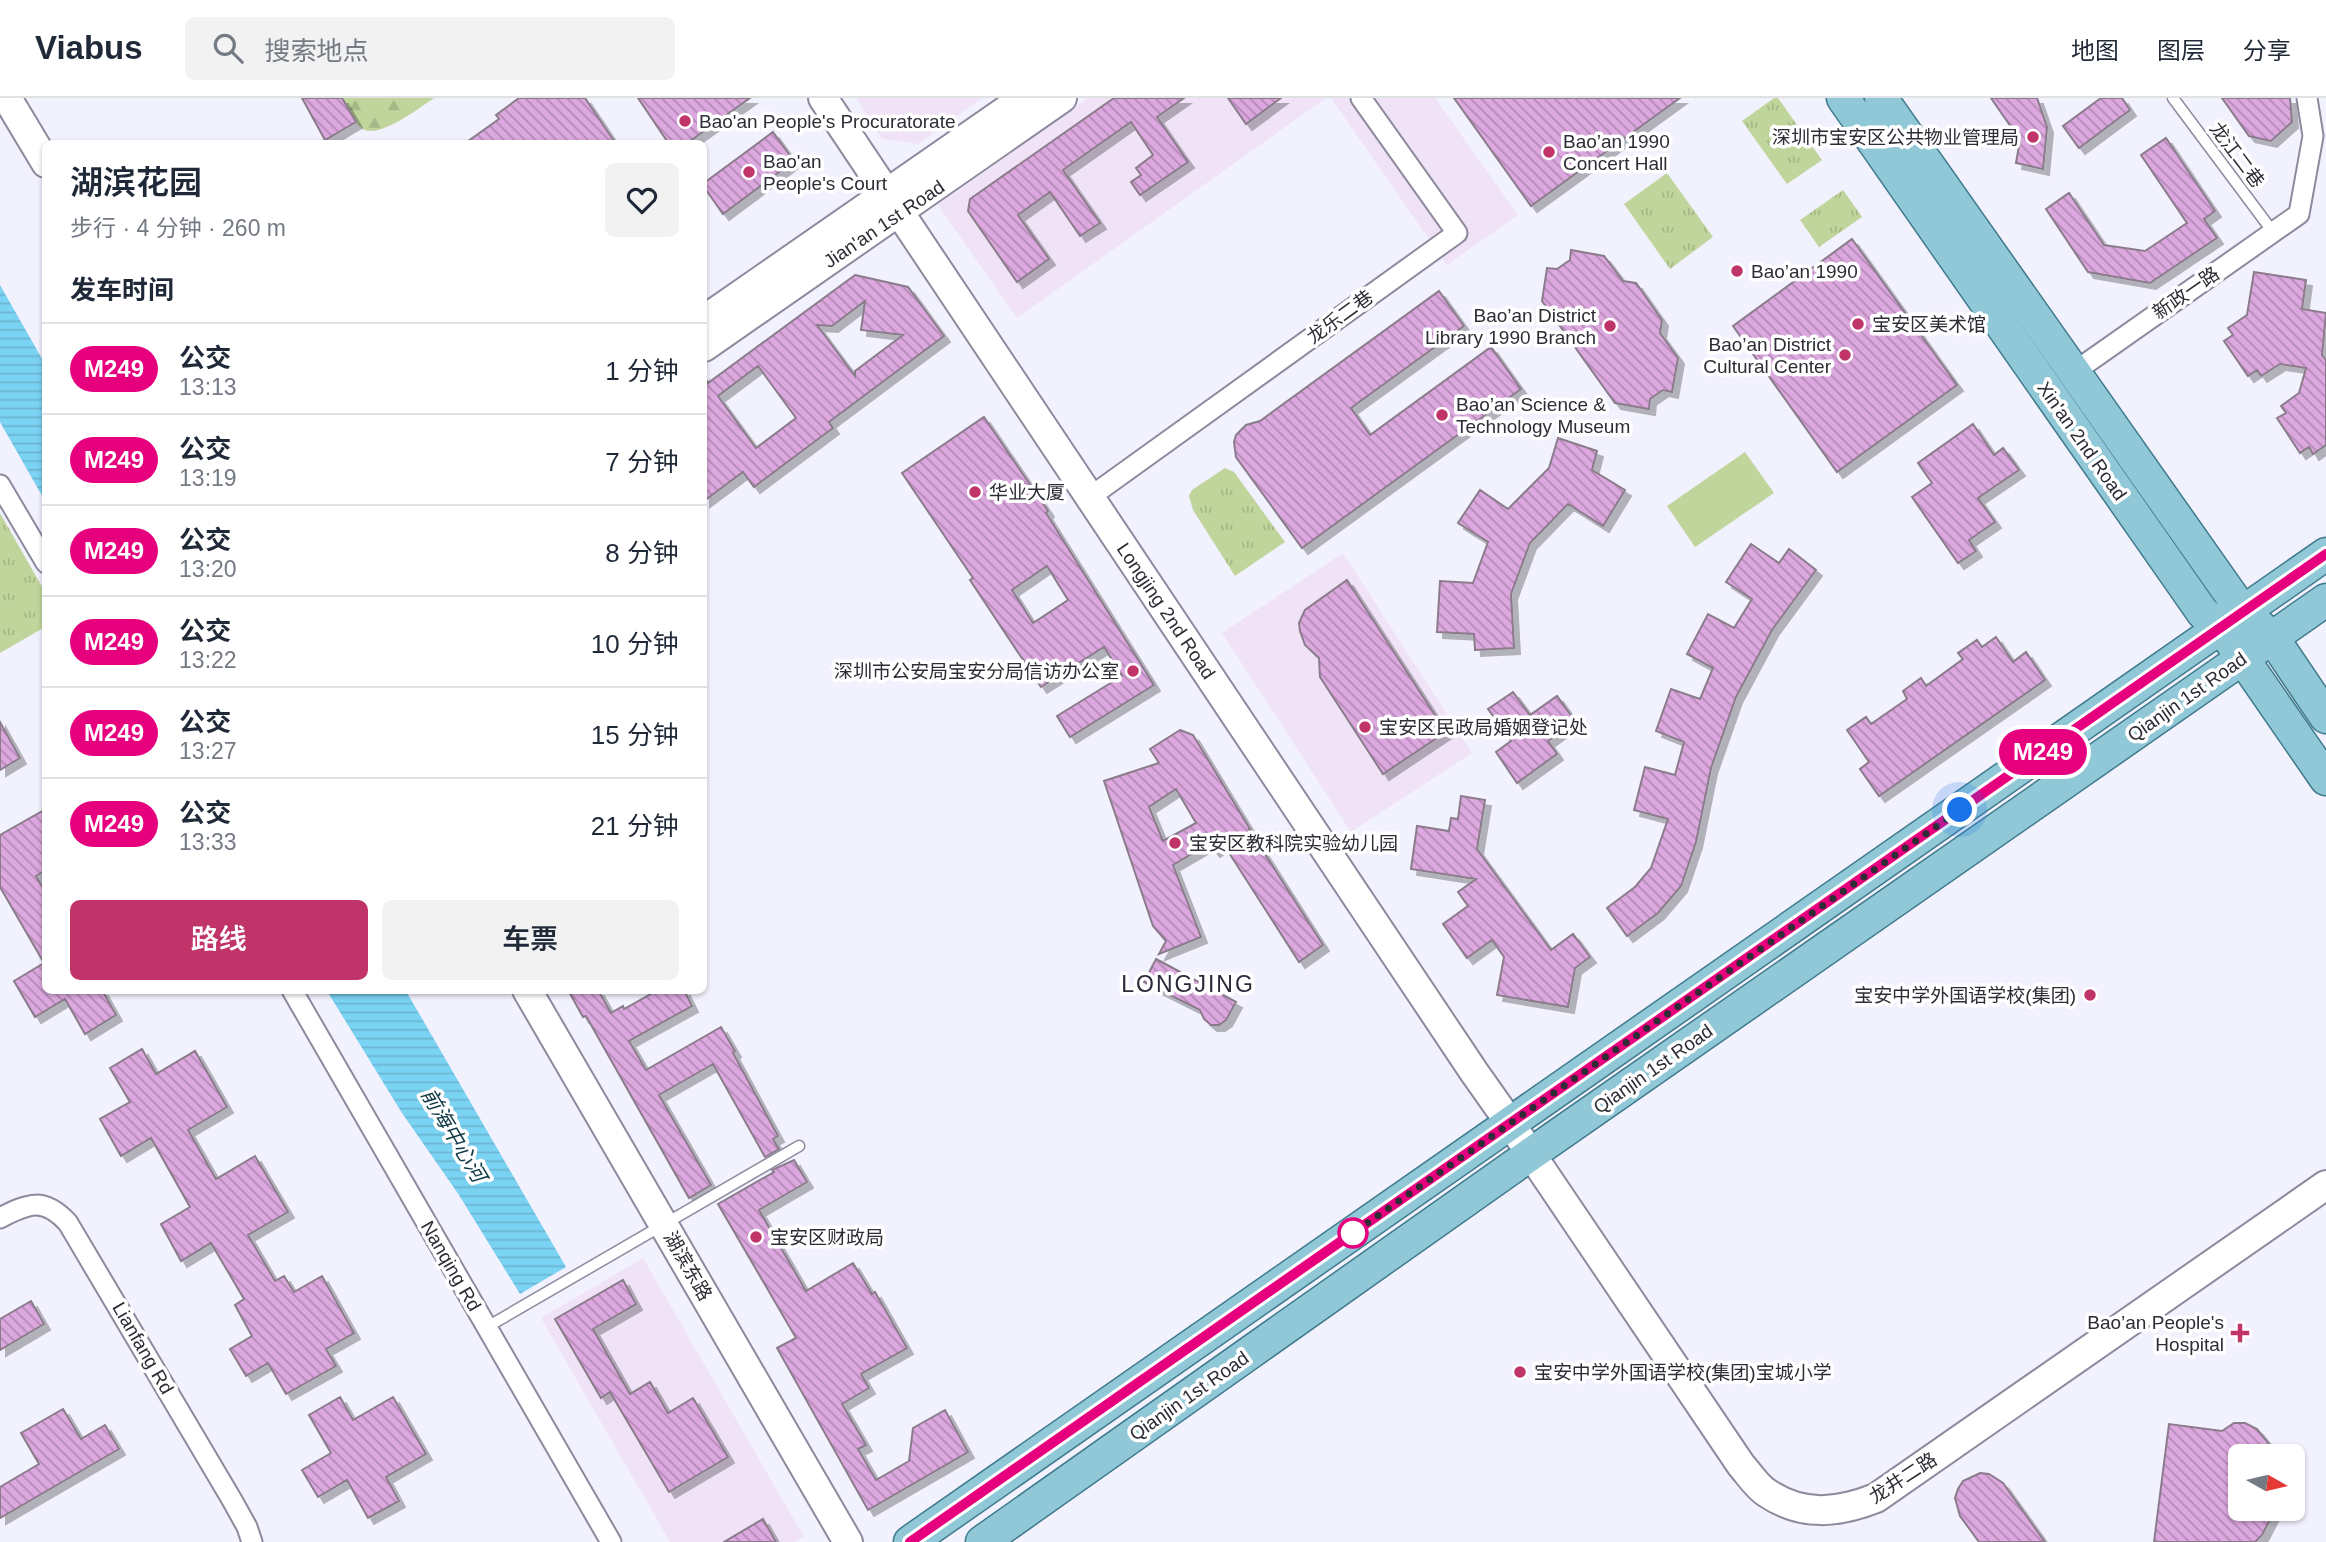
<!DOCTYPE html>
<html lang="zh">
<head>
<meta charset="utf-8">
<style>
  body { margin:0; font-family:Arial,"Noto Sans SC",sans-serif; background:#f2f2f3; color:#1f2937; height:100vh; display:flex; flex-direction:column; font-size:26px; white-space:nowrap }
  * { box-sizing:border-box; margin:0 }
  p { font-size:23px; color:#747a83 }
  .icon { flex:none; width:38px; height:38px; fill:none; stroke:currentColor; stroke-width:2; stroke-linecap:round; stroke-linejoin:round }
  .map { position:relative; flex:1; overflow:hidden }
  .details { position:absolute; left:42px; top:42px; width:665px; height:854px; display:flex; flex-direction:column; background:#fff; border-radius:10px; box-shadow:0 2px 5px #0004 }
  .details>* { flex:none }
  .badge { padding:0 14px; border-radius:23px; font-size:24px; line-height:46px }
  .needle { width:46px; rotate:98deg }
  .controls { position:absolute; left:2228px; top:1346px; display:grid; gap:14px }
  .controls a { display:grid; place-items:center; width:77px; height:77px; border-radius:10px; background:#fff; box-shadow:0 2px 5px #0004; font-size:35px }
  .you { position:absolute; width:35px; height:35px; margin:-18px; border:5px solid #fff; border-radius:50%; background:#1a73e8; box-shadow:0 0 0 10px #1a73e833 }
  .map>.badge { position:absolute; translate:-50% -50%; box-shadow:0 0 0 4px #fff }
  h2 { padding:0 28px; font-size:26px; line-height:63px }
  .round { display:grid; place-items:center; flex:none; width:74px; height:74px; border-radius:10px; background:#f2f2f3 }
  .head { display:flex; align-items:center; justify-content:space-between; height:119px; padding:0 28px }
  h1 { font-size:33px; font-weight:600; line-height:52px }
  .action { display:flex; gap:14px; margin-top:auto; padding:14px 28px }
  .action a { flex:1; height:80px; border-radius:10px; background:#c0346a; color:#fff; font-size:28px; font-weight:600; line-height:80px; text-align:center }
  .action a+a { background:#f2f2f3; color:#1f2937 }
  ul { padding:0; list-style:none }
  li { display:flex; align-items:center; gap:21px; height:91px; padding:0 28px; border-top:2px solid #e0e1e3 }
  li div { flex:1 }
  li b { display:block; font-size:26px }
  li em { font-style:normal }
  li .badge { min-width:77px; font-weight:700; text-align:center }
  header { display:flex; align-items:center; gap:42px; box-sizing:border-box; height:98px; padding:0 35px; background:#fff; border-bottom:2px solid #e0e1e3 }
  header strong { font-size:33px }
  nav { display:flex; gap:38px; margin-inline-start:auto; font-size:24px }
  .search { width:490px; height:63px; background:#f2f2f3; display:flex; align-items:center; gap:18px; box-sizing:border-box; padding:0 24px; border-radius:10px; color:#747a83; font-size:26px }
  .map>svg:first-child { display:block }
  .commercial { fill:#f0e3f7 }
  .grass { fill:url(#grass-tufts) }
  .forest { fill:url(#forest-firs) }
  .pitch { fill:#c0d59b }
  .water { fill:url(#water-rules) }
  .building { fill:url(#building-back-hatch); stroke:#8b7c8b; stroke-width:2; fill-rule:evenodd; filter:url(#shadow) }
  .lines { fill:none; stroke-linecap:round; stroke-linejoin:round }
  .lane-casing { stroke:#8d8a9e; stroke-width:13 }
  .street-casing { stroke:#8d8a9e; stroke-width:23 }
  .secondary-casing { stroke:#8d8a9e; stroke-width:32 }
  .primary-casing { stroke:#3f7a8d; stroke-width:35 }
  .lane { stroke:#fff; stroke-width:10 }
  .street { stroke:#fff; stroke-width:19 }
  .secondary { stroke:#fff; stroke-width:28 }
  .primary { stroke:#91c8d7; stroke-width:32 }
  .line-casing { stroke:#fff; stroke-width:16 }
  .line { stroke:#e6007e; stroke-width:10 }
  .walk { stroke:#2e2c34; stroke-width:7; stroke-dasharray:0 12.6 }
  .poi-dot { fill:#c0346a; stroke:#fff; stroke-width:2.5 }
  .stop-dot { fill:#fff; stroke:#e6007e; stroke-width:3.5 }
  .labels { text-anchor:middle; dominant-baseline:central; stroke-width:7; stroke-linejoin:round; paint-order:stroke }
  .poi-label { font-size:19px; fill:#2e2c34; stroke:#fff; text-anchor:start }
  .street-label { font-size:19px; fill:#2e2c34; stroke:#fff }
  .water-label { font-size:21px; font-style:italic; fill:#0f3946; stroke:#fff }
  .quarter-label { font-size:23px; letter-spacing:2px; fill:#2b2939; stroke:#fff }
</style>
</head>
<body>
<header>
<strong>Viabus</strong>
<div class="search"><svg class="icon" aria-label="search" viewBox="0 0 24 24"><circle cx="10" cy="10" r="6"/><path d="M15 15l6 6"/></svg>搜索地点</div>
<nav><a>地图</a><a>图层</a><a>分享</a></nav>
</header>
<div class="map">
<svg width="2326" height="1444" viewBox="0 0 2326 1444">
  <defs>
    <pattern id="grass-tufts" width="24" height="20" patternUnits="userSpaceOnUse" patternTransform="scale(1.75)"><rect width="24" height="20" fill="#c0d59b"/><path d="M3 7l-1-3M5 7V3M7 7l1-3M15 17l-1-3M17 17v-4M19 17l1-3" fill="none" stroke="#a5b786"/></pattern>
    <pattern id="forest-firs" width="22" height="20" patternUnits="userSpaceOnUse" patternTransform="scale(1.75)"><rect width="22" height="20" fill="#c0d59b"/><path d="M5 1l3.5 6h-7zM16 11l3.5 6h-7z" fill="#a5b786"/></pattern>
    <pattern id="water-rules" width="6" height="5" patternUnits="userSpaceOnUse" patternTransform="scale(1.75)"><rect width="6" height="5" fill="#7bd3f3"/><path d="M0 2.5h6" fill="none" stroke="#6bb5d1"/></pattern>
    <pattern id="building-back-hatch" width="6" height="6" patternUnits="userSpaceOnUse" patternTransform="scale(1.75)"><rect width="6" height="6" fill="#dca8df"/><path d="M-1 5l2 2M0 0l6 6M5-1l2 2" fill="none" stroke="#b389b6"/></pattern>
    <filter id="shadow"><feDropShadow dx="6" dy="6" stdDeviation="0" flood-color="#0004"/></filter>
  </defs>
  <rect width="100%" height="100%" fill="#f2f1fe"/>
  <path class="commercial" d="M856,0H982L918,46L882,41Z
    M1088,0H1326L1017,220L938,107Z
    M1331,0H1435L1518,117L1447,167Z
    M1343,455L1472,655L1351,734L1222,535Z
    M643,1160L804,1439L795,1444H670L541,1220Z"/>
  <path class="grass" d="M1774,0H1778L1822,62L1787,86L1742,23Z
    M1667,75L1713,139L1670,171L1624,106Z
    M1843,92L1862,119L1819,149L1800,122Z
    M1225,370L1234,374L1285,444L1235,478L1193,412L1189,398L1192,392Z
    M0,415L45,494V529L0,555Z"/>
  <path class="forest" d="M342,0H434C421,9 381,39 365,32C354,27 348,10 342,0Z"/>
  <path class="pitch" d="M1745,354L1774,395L1695,449L1667,408Z"/>
  <path class="water" d="M0,187L45,266V403L0,324Z
    M327,893H406L566,1169L520,1196L459,1097L402,1015Z"/>
  <path class="building" d="M302,0H342L356,24L325,42Z
    M519,0H585L616,46H464L499,21L496,17Z
    M638,0H750L686,46H669Z
    M1114,0H1184L1157,19L1188,64L1140,97L1131,84L1141,77L1136,70L1153,57L1131,24L1063,72L1100,125L1080,138L1050,94L1018,117L1049,161L1017,184L968,113L970,101Z
    M1228,0H1281L1246,26Z
    M1454,0H1680L1531,108Z
    M1991,0H2037L2047,29L2043,71L2016,65L2020,42Z
    M2101,0H2122L2130,12L2079,50L2063,28Z
    M2222,0H2290L2292,24L2271,43L2249,38Z
    M773,34L794,63L723,116L704,89V85Z
    M2166,40L2215,113L2204,121L2217,140L2150,185L2088,174L2046,111L2069,95L2104,147L2145,153L2187,125L2141,57Z
    M1852,141L1957,287L1837,374L1733,228Z
    M1571,152L1604,158L1623,183L1636,185L1662,222L1660,235L1678,260L1672,294L1663,292L1650,301L1649,311L1615,305L1542,203L1547,170L1557,171L1570,162Z
    M2254,174L2306,182L2302,211L2326,215L2322,257L2326,262V347L2313,356L2309,349L2300,355L2277,320L2286,315L2281,308L2299,295L2306,270L2280,266L2261,278L2257,272L2248,278L2224,243L2233,237L2228,230L2247,217Z
    M855,177L908,189L944,238L829,324L833,330L754,389L743,374L704,403V278L708,285ZM865,203L861,232L903,237L855,273V278L817,227L832,228ZM758,268L796,320L756,350L718,298Z
    M1439,193L1464,228L1351,310L1370,337L1491,249L1521,291L1302,450L1236,359L1234,344L1236,337L1246,327L1260,323Z
    M984,319L1048,413L1046,415L1154,587L1070,639L1057,618L1122,578L1104,549L1041,589L970,482L973,480L902,375ZM1047,468L1068,502L1033,525L1012,492Z
    M1973,326L1994,357L2003,350L2019,372L1978,400L1995,424L1969,442L1976,453L1958,465L1912,399L1932,385L1918,365Z
    M1558,340L1597,353L1592,372L1625,392L1603,428L1568,406L1530,445L1511,496L1514,550L1475,552L1474,536L1437,534L1440,483L1473,485L1488,444L1458,425L1480,392L1508,411L1549,370Z
    M1751,446L1779,465L1789,451L1816,472L1772,532L1736,599L1711,670L1696,744L1681,788L1658,815L1627,838L1607,810L1635,789L1651,770L1668,721L1634,712L1645,669L1675,677L1684,644L1656,633L1671,591L1700,601L1713,570L1687,556L1708,516L1734,530L1752,501L1726,484Z
    M1347,482L1446,634L1383,676L1320,579L1319,560L1305,547L1300,533L1299,525L1305,512Z
    M1996,539L2013,564L2026,554L2045,582L1879,698L1860,671L1869,664L1847,632L1866,619L1871,626L1907,601L1903,593L1921,580L1926,588L1963,561L1958,555L1977,542L1982,549Z
    M1513,594L1530,617L1557,598L1575,623L1548,643L1557,656L1517,685L1496,654L1511,643L1488,611Z
    M0,624L20,660L0,672Z
    M1180,632L1193,637L1250,731H1249L1323,847L1299,864L1224,747L1214,753L1209,746L1173,767L1201,839L1159,856L1166,843L1153,828L1104,683L1159,665L1150,651ZM1176,691L1196,725L1163,743L1149,709Z
    M1461,698L1485,702L1477,751L1551,852L1573,836L1590,859L1575,870L1568,909L1497,897L1504,859L1492,842L1467,860L1443,826L1468,808L1458,794L1476,781L1411,771L1417,728L1449,733L1451,720L1458,721Z
    M46,711V772L36,778L46,795V892H102L116,917L85,936L65,901L35,919L14,883L44,865L0,789V737Z
    M1156,861L1236,904L1226,922L1219,927H1211L1204,921L1200,912L1144,884Z
    M568,892H598L611,915L623,908L624,911L658,892H684L692,908L629,943L646,972L721,929L735,953L733,955L778,1038L773,1041L779,1051L765,1059L713,966L659,997L711,1087L689,1100L586,918L583,919Z
    M142,951L156,976L195,953L227,1009L188,1032L216,1081L255,1058L288,1114L248,1137L275,1183L284,1178L294,1194L322,1178L354,1235L326,1251L336,1268L286,1296L268,1265L246,1278L230,1251L252,1238L235,1207L244,1201L211,1145L181,1163L161,1126L190,1109L151,1040L121,1058L100,1021L130,1004L110,970Z
    M794,1062L807,1084L759,1112L806,1193L853,1165L872,1196L875,1194L907,1250L861,1276L869,1290L842,1306L866,1347L858,1351L876,1382L909,1363L913,1330L945,1312L968,1354L868,1412L777,1250L796,1240L718,1106L774,1074L772,1072Z
    M623,1182L636,1206L593,1231L630,1296L650,1284L668,1315L693,1300L728,1359L669,1394L610,1294L601,1300L555,1221Z
    M31,1203L44,1226L0,1252V1221Z
    M340,1299L353,1322L393,1299L426,1356L386,1379L399,1403L368,1420L347,1382L318,1399L302,1372L331,1355L309,1317Z
    M63,1311L81,1341L105,1327L119,1351L0,1420V1389L39,1366L21,1335Z
    M2234,1325H2245L2257,1331L2270,1347L2276,1358H2240V1410H2276L2262,1437L2255,1444H2154L2169,1326L2222,1333Z
    M1980,1375L1989,1376L2003,1385L2045,1444H1979L1960,1418L1955,1400L1958,1391L1963,1383Z
    M763,1421L776,1444H724Z"/>
  <g class="lines">
    <defs>
      <path id="lane" d="M2173,0L2273,134
        M487,1229L799,1048"/>
      <path id="street" d="M2074,274L2299,116L2313,38L2307,0
        M0,387L46,465
        M1090,399L1457,135L1361,0
        M292,892L611,1444
        M0,1120C29,1105 44,1099 68,1125L232,1402L247,1429L252,1444"/>
      <path id="secondary" d="M7,0L46,65
        M823,0L1474,974L1510,1025L1741,1367C1749,1376 1757,1389 1767,1395C1803,1419 1838,1415 1876,1400L2326,1087
        M704,222L1024,0
        M704,249L1062,0
        M527,892L848,1444"/>
      <path id="primary" d="M1843,0L2203,515L2221,529L2326,681
        M1881,0L2243,514L2272,539L2326,619
        M910,1444L2326,456
        M982,1444L1531,1056L2326,502"/>
    </defs>
    <use href="#lane" class="lane-casing"/>
    <use href="#street" class="street-casing"/>
    <use href="#secondary" class="secondary-casing"/>
    <use href="#primary" class="primary-casing"/>
    <use href="#lane" class="lane"/>
    <use href="#street" class="street"/>
    <use href="#secondary" class="secondary"/>
    <use href="#primary" class="primary"/>
  </g>
  <g class="lines">
    <defs>
      <path id="line" d="M910,1444L2326,456"/>
    </defs>
    <use href="#line" class="line-casing"/>
    <use href="#line" class="line"/>
    <path class="walk" d="M1353,1135L1350,1137L1960,712"/>
  </g>
  <g class="poi-dot">
    <circle cx="685" cy="23" r="7"/>
    <circle cx="2033" cy="39" r="7"/>
    <circle cx="1549" cy="54" r="7"/>
    <circle cx="749" cy="74" r="7"/>
    <circle cx="1737" cy="173" r="7"/>
    <circle cx="1858" cy="226" r="7"/>
    <circle cx="1610" cy="228" r="7"/>
    <circle cx="1845" cy="257" r="7"/>
    <circle cx="1442" cy="317" r="7"/>
    <circle cx="975" cy="394" r="7"/>
    <circle cx="1133" cy="573" r="7"/>
    <circle cx="1365" cy="629" r="7"/>
    <circle cx="1175" cy="745" r="7"/>
    <circle cx="2090" cy="897" r="7"/>
    <circle cx="756" cy="1139" r="7"/>
    <path d="M2236.5 1224.5h7v7h7v7h-7v7h-7v-7h-7v-7h7z"/>
    <circle cx="1520" cy="1274" r="7"/>
  </g>
  <circle class="stop-dot" cx="1353" cy="1135" r="14"/>
  <g class="labels">
    <g class="poi-label">
      <text x="699" y="23">Bao'an People's Procuratorate</text>
      <text x="2019" y="39" text-anchor="end">深圳市宝安区公共物业管理局</text>
      <text x="1563" y="43">Bao’an 1990<tspan x="1563" dy="22">Concert Hall</tspan></text>
      <text x="763" y="63">Bao'an<tspan x="763" dy="22">People's Court</tspan></text>
      <text x="1751" y="173">Bao’an 1990</text>
      <text x="1596" y="217" text-anchor="end">Bao’an District<tspan x="1596" dy="22">Library 1990 Branch</tspan></text>
      <text x="1872" y="226">宝安区美术馆</text>
      <text x="1831" y="246" text-anchor="end">Bao’an District<tspan x="1831" dy="22">Cultural Center</tspan></text>
      <text x="1456" y="306">Bao’an Science &amp;<tspan x="1456" dy="22">Technology Museum</tspan></text>
      <text x="989" y="394">华业大厦</text>
      <text x="1119" y="573" text-anchor="end">深圳市公安局宝安分局信访办公室</text>
      <text x="1379" y="629">宝安区民政局婚姻登记处</text>
      <text x="1189" y="745">宝安区教科院实验幼儿园</text>
      <text x="2076" y="897" text-anchor="end">宝安中学外国语学校(集团)</text>
      <text x="770" y="1139">宝安区财政局</text>
      <text x="2224" y="1224" text-anchor="end">Bao’an People's<tspan x="2224" dy="22">Hospital</tspan></text>
      <text x="1534" y="1274">宝安中学外国语学校(集团)宝城小学</text>
    </g>
    <g class="street-label">
      <text transform="translate(2237 57) rotate(53)">龙江二巷</text>
      <text transform="translate(884 126) rotate(-34)">Jian'an 1st Road</text>
      <text transform="translate(2186 195) rotate(-35)">新政一路</text>
      <text transform="translate(1340 219) rotate(-36)">龙乐二巷</text>
      <text transform="translate(2082 343) rotate(55)">Xin'an 2nd Road</text>
      <text transform="translate(1166 513) rotate(56)">Longjing 2nd Road</text>
      <text transform="translate(2187 599) rotate(-35)">Qianjin 1st Road</text>
      <text transform="translate(1653 971) rotate(-35)">Qianjin 1st Road</text>
      <text transform="translate(451 1168) rotate(60)">Nanqing Rd</text>
      <text transform="translate(688 1168) rotate(60)">湖滨东路</text>
      <text transform="translate(143 1250) rotate(60)">Lianfang Rd</text>
      <text transform="translate(1189 1298) rotate(-35)">Qianjin 1st Road</text>
      <text transform="translate(1903 1380) rotate(-33)">龙井二路</text>
    </g>
    <g class="water-label">
      <text transform="translate(454 1037) rotate(59)">前海中心河</text>
    </g>
    <g class="quarter-label">
      <text x="1188" y="886">LONGJING</text>
    </g>
  </g>
</svg>
<div class="controls">
<a><svg class="needle" viewBox="-14 -14 28 28"><path d="M0-13l5 13h-10z" fill="#e53935"/><path d="M0 13l5-13h-10z" fill="#747a83"/></svg></a>
</div>
<div class="you" style="left:1960px;top:712px"></div>
<b class="badge" style="left:2043px;top:654px;background:#e6007e;color:#fff">M249</b>
<section class="details">
<div class="head"><div><h1>湖滨花园</h1><p>步行 · 4 分钟 · 260 m</p></div><a class="round"><svg class="icon" aria-label="heart" viewBox="0 0 24 24"><path d="M12 20l-8-8c-3-5 5-10 8-4 3-6 11-1 8 4z"/></svg></a></div>
<h2>发车时间</h2>
<ul>
<li><span class="badge" style="background:#e6007e;color:#fff">M249</span><div><b>公交</b><p>13:13</p></div><em>1 分钟</em></li>
<li><span class="badge" style="background:#e6007e;color:#fff">M249</span><div><b>公交</b><p>13:19</p></div><em>7 分钟</em></li>
<li><span class="badge" style="background:#e6007e;color:#fff">M249</span><div><b>公交</b><p>13:20</p></div><em>8 分钟</em></li>
<li><span class="badge" style="background:#e6007e;color:#fff">M249</span><div><b>公交</b><p>13:22</p></div><em>10 分钟</em></li>
<li><span class="badge" style="background:#e6007e;color:#fff">M249</span><div><b>公交</b><p>13:27</p></div><em>15 分钟</em></li>
<li><span class="badge" style="background:#e6007e;color:#fff">M249</span><div><b>公交</b><p>13:33</p></div><em>21 分钟</em></li>
</ul>
<div class="action"><a>路线</a><a>车票</a></div>
</section>
</div>
</body>
</html>
